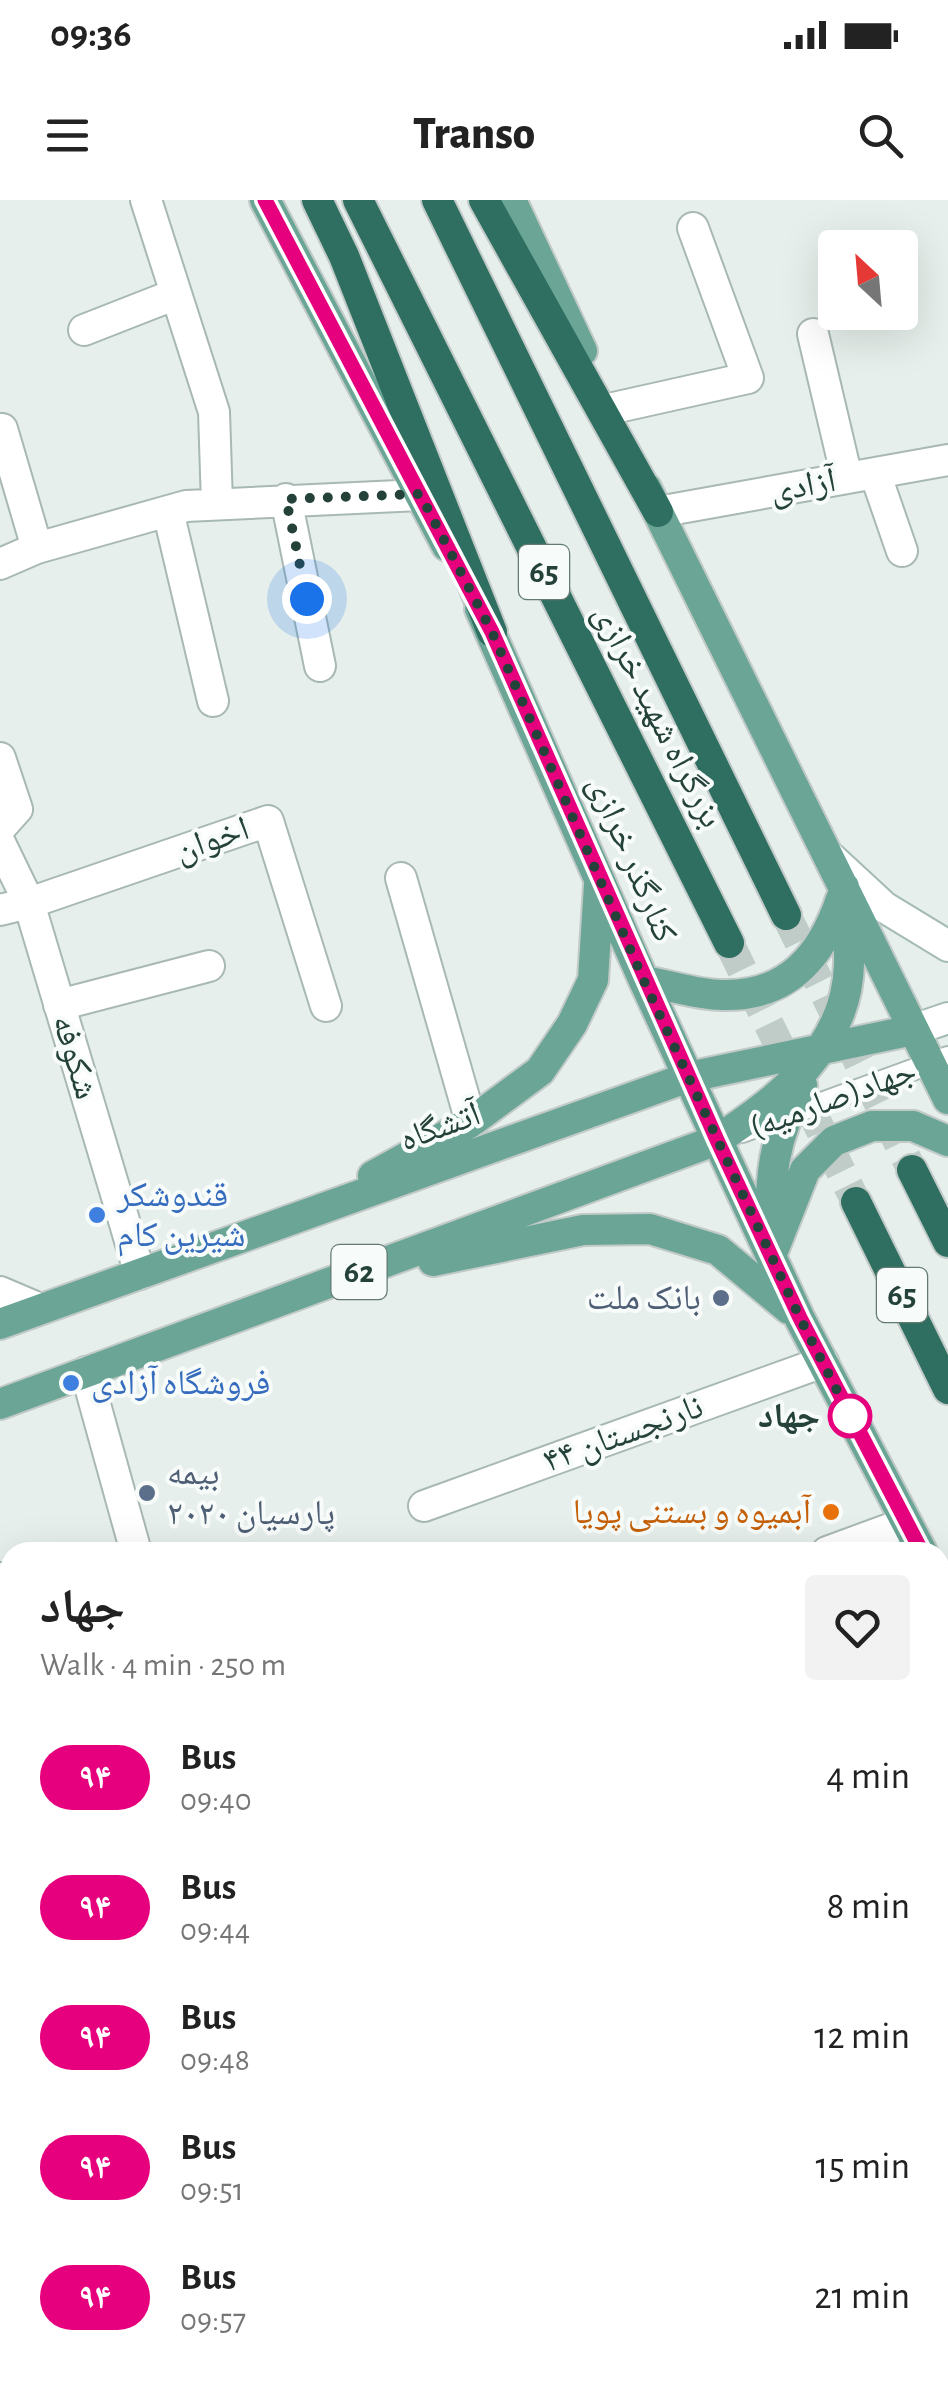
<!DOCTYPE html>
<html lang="en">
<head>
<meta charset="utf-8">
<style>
  body { margin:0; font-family:"Alegreya Sans","Noto Naskh Arabic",sans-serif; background:#f2f2f2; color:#222; height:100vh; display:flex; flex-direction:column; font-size:38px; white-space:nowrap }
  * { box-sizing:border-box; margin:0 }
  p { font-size:32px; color:#767676 }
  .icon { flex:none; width:55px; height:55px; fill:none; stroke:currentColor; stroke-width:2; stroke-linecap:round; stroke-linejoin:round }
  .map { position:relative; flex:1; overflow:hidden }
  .sheet { position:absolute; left:0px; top:1342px; width:950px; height:842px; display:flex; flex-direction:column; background:#fff; border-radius:30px 30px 0 0; box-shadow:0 10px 40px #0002 }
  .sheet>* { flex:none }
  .badge { padding:0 20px; border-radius:32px; font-size:35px; line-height:65px }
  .needle { width:65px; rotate:334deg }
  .tools { position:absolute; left:818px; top:30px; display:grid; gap:20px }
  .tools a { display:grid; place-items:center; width:100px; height:100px; border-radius:10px; background:#fff; box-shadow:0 10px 40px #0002; font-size:50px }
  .you { position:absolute; width:50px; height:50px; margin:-25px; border:8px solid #fff; border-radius:50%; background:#1a73e8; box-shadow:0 0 0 15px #1a73e833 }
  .map>.badge { position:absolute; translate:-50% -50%; box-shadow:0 0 0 5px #fff }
  .round { display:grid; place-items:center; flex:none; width:105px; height:105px; border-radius:10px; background:#f2f2f2 }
  .overview { display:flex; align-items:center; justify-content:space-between; height:170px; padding:0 40px }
  h1 { font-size:48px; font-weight:800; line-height:75px }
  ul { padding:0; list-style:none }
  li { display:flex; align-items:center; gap:30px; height:130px; padding:0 40px }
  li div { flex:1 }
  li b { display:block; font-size:38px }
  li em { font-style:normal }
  li .badge { min-width:110px; font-weight:700; text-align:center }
  .status { display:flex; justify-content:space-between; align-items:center; height:70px; padding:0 50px; background:#fff; direction:ltr }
  .status svg { height:28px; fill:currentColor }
  header { display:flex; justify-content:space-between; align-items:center; height:130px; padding:0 40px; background:#fff; font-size:45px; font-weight:800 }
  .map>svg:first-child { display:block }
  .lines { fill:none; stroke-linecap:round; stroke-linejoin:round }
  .highway-tunnel { stroke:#bfccc8; stroke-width:30; stroke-dasharray:30 15; stroke-linecap:butt }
  .lane-casing { stroke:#a8b8b2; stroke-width:24 }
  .street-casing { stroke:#a8b8b2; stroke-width:34 }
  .secondary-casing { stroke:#a4bbb3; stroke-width:34 }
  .primary-casing { stroke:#c2cac8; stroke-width:34 }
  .highway-casing { stroke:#c2cac8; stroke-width:34 }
  .lane { stroke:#fff; stroke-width:20 }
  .street { stroke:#fff; stroke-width:30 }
  .secondary { stroke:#fff; stroke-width:30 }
  .primary { stroke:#6aa596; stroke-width:30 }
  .highway { stroke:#2f6f62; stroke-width:30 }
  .line-casing { stroke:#fff; stroke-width:22 }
  .line { stroke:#e6007e; stroke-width:15 }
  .walk { stroke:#24423a; stroke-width:10; stroke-dasharray:0 18 }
  .shop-dot { fill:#3f7fe0; stroke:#f7fbf9; stroke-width:4 }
  .service-dot { fill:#5c6f8a; stroke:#f7fbf9; stroke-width:4 }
  .stop-dot { fill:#fff; stroke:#e6007e; stroke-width:5 }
  .food-dot { fill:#e8710a; stroke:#f7fbf9; stroke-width:4 }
  .labels { text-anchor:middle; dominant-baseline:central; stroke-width:8; stroke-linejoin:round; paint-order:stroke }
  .shield { fill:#f7fbf9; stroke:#637a73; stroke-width:2.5 }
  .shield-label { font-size:32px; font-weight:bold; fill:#24423a }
  .street-label { font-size:35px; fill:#24423a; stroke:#f7fbf9 }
  .shop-label { font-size:35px; fill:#366cbe; stroke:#f7fbf9; text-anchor:start }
  .service-label { font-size:35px; fill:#4e5e75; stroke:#f7fbf9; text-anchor:end }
  .stop-label { font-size:35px; font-weight:bold; fill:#24423a; stroke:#f7fbf9; text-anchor:end }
  .food-label { font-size:35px; fill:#c56008; stroke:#f7fbf9; text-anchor:end }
</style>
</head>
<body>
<div class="status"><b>09:36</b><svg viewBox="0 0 49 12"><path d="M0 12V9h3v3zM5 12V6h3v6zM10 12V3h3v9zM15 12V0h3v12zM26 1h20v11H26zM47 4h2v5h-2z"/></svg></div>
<header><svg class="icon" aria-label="menu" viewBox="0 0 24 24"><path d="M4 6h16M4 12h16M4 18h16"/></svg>Transo<svg class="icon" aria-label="search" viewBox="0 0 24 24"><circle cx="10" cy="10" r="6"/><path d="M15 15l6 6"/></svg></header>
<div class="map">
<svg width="948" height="2183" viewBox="0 0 948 2183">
  <rect width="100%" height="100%" fill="#e6efeb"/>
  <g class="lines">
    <path class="highway-tunnel" d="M786,715L912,970
      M729,743L856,1002"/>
    <defs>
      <path id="lane" d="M742,932L948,857
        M94,2175L97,2183"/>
      <path id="street" d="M146,0L214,212L217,304
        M84,130L176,94
        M813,134L847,278
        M609,209L748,178L693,28
        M2,229L37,348
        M875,273L902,351
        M286,299L320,466
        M168,311L213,501
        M658,312L948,260
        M0,364L37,348L186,306L420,295
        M0,558L17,609L0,628
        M0,643L29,703L140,1074
        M401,678L471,922
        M0,710L29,703L268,621L326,806
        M59,805L209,766
        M0,1092L40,1109
        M86,1172L136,1352
        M424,1306L823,1162
        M827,1352L906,1323
        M0,1378L8,1412
        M940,1634L948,1631
        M940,1870L948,1893
        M0,1983L10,1978
        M940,2072L948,2068
        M618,2175L621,2183
        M773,2175L776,2183
        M717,2183L730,2175"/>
      <path id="secondary" d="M831,658L884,707L948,746
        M913,830L948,818"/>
      <path id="primary" d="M265,0L447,346
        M511,0L582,151
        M646,288L948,899
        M480,409L644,781L800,1119L922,1352
        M644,781C669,785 697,795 722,795C787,797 822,756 841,699
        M373,976L471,922L540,871L572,824L593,780L599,685
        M771,1038C769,978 773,939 802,885
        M771,1056L805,970L834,941L872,926H913L948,941
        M433,1061L583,1030L650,1029L718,1050L789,1109
        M0,1124L689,877L913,830
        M0,1204L717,940C780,898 847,848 849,764C850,739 846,712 844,687
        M940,1386L948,1401"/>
      <path id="highway" d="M317,0L344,56L492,432
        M358,0L729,743
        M437,0L786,715
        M484,0L658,312
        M912,970L948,1042
        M856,1002L948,1189"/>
    </defs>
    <use href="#lane" class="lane-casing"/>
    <use href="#street" class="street-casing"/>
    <use href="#secondary" class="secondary-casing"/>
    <use href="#primary" class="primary-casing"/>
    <use href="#highway" class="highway-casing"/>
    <use href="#lane" class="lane"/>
    <use href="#street" class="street"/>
    <use href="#secondary" class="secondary"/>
    <use href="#primary" class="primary"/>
    <use href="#highway" class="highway"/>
  </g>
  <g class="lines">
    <defs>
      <path id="line" d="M265,0L492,432L717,940L800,1118L922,1352"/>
    </defs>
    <use href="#line" class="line-casing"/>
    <use href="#line" class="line"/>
    <path class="walk" d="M307,399L286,299L420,294L492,432L644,781L800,1118L850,1216"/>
  </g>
  <g class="shop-dot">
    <circle cx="97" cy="1015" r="10"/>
    <circle cx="71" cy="1183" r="10"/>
  </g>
  <g class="service-dot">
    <circle cx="721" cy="1098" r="10"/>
    <circle cx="147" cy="1293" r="10"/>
  </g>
  <circle class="stop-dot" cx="850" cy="1216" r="20"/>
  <circle class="food-dot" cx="831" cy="1312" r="10"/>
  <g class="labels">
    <g class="shield">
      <rect x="519" y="345" width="50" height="54" rx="8"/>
      <rect x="331.5" y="1045" width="55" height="54" rx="8"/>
      <rect x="877" y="1068" width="50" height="54" rx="8"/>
    </g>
    <g class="shield-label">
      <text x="544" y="372">65</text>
      <text x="359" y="1072">62</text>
      <text x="902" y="1095">65</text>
    </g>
    <g class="street-label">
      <text transform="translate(803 286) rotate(-10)">آزادی</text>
      <text transform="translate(658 516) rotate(63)">بزرگراه شهید خرازی</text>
      <text transform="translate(212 640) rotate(-19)">اخوان</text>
      <text transform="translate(632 659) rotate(67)">کنارگذر خرازی</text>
      <text transform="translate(75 857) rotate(73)">شکوفه</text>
      <text transform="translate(833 899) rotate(-20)">جهاد(صارمیه)</text>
      <text transform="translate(440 927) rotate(-20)">آتشگاه</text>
      <text transform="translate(623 1234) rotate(-20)">۴۴ نارنجستان</text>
    </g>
    <g class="shop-label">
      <text x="117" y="995">قندوشکر<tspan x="117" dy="40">شیرین کام</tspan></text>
      <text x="91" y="1183">فروشگاه آزادی</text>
    </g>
    <g class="service-label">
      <text x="701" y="1098">بانک ملت</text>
      <text x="167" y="1273" text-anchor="start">بیمه<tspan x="167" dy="40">پارسیان ۲۰۲۰</tspan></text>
    </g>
    <g class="stop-label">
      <text x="820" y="1216">جهاد</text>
    </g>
    <g class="food-label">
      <text x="811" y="1312">آبمیوه و بستنی پویا</text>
    </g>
  </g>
</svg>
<div class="tools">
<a><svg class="needle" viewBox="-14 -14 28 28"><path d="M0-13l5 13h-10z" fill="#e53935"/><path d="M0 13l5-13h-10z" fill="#767676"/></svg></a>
</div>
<div class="you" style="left:307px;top:399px"></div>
<section class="sheet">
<div class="overview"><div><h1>جهاد</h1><p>Walk · 4 min · 250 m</p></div><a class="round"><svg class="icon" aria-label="heart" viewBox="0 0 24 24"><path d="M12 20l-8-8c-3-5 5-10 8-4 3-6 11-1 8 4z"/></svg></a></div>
<ul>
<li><span class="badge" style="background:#e6007e;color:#fff">۹۴</span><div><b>Bus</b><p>09:40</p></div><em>4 min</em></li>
<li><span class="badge" style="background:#e6007e;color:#fff">۹۴</span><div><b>Bus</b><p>09:44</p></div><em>8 min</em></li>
<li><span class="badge" style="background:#e6007e;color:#fff">۹۴</span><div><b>Bus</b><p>09:48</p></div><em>12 min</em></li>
<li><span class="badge" style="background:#e6007e;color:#fff">۹۴</span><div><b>Bus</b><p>09:51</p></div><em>15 min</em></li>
<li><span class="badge" style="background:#e6007e;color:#fff">۹۴</span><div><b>Bus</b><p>09:57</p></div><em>21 min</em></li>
</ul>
</section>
</div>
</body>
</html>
